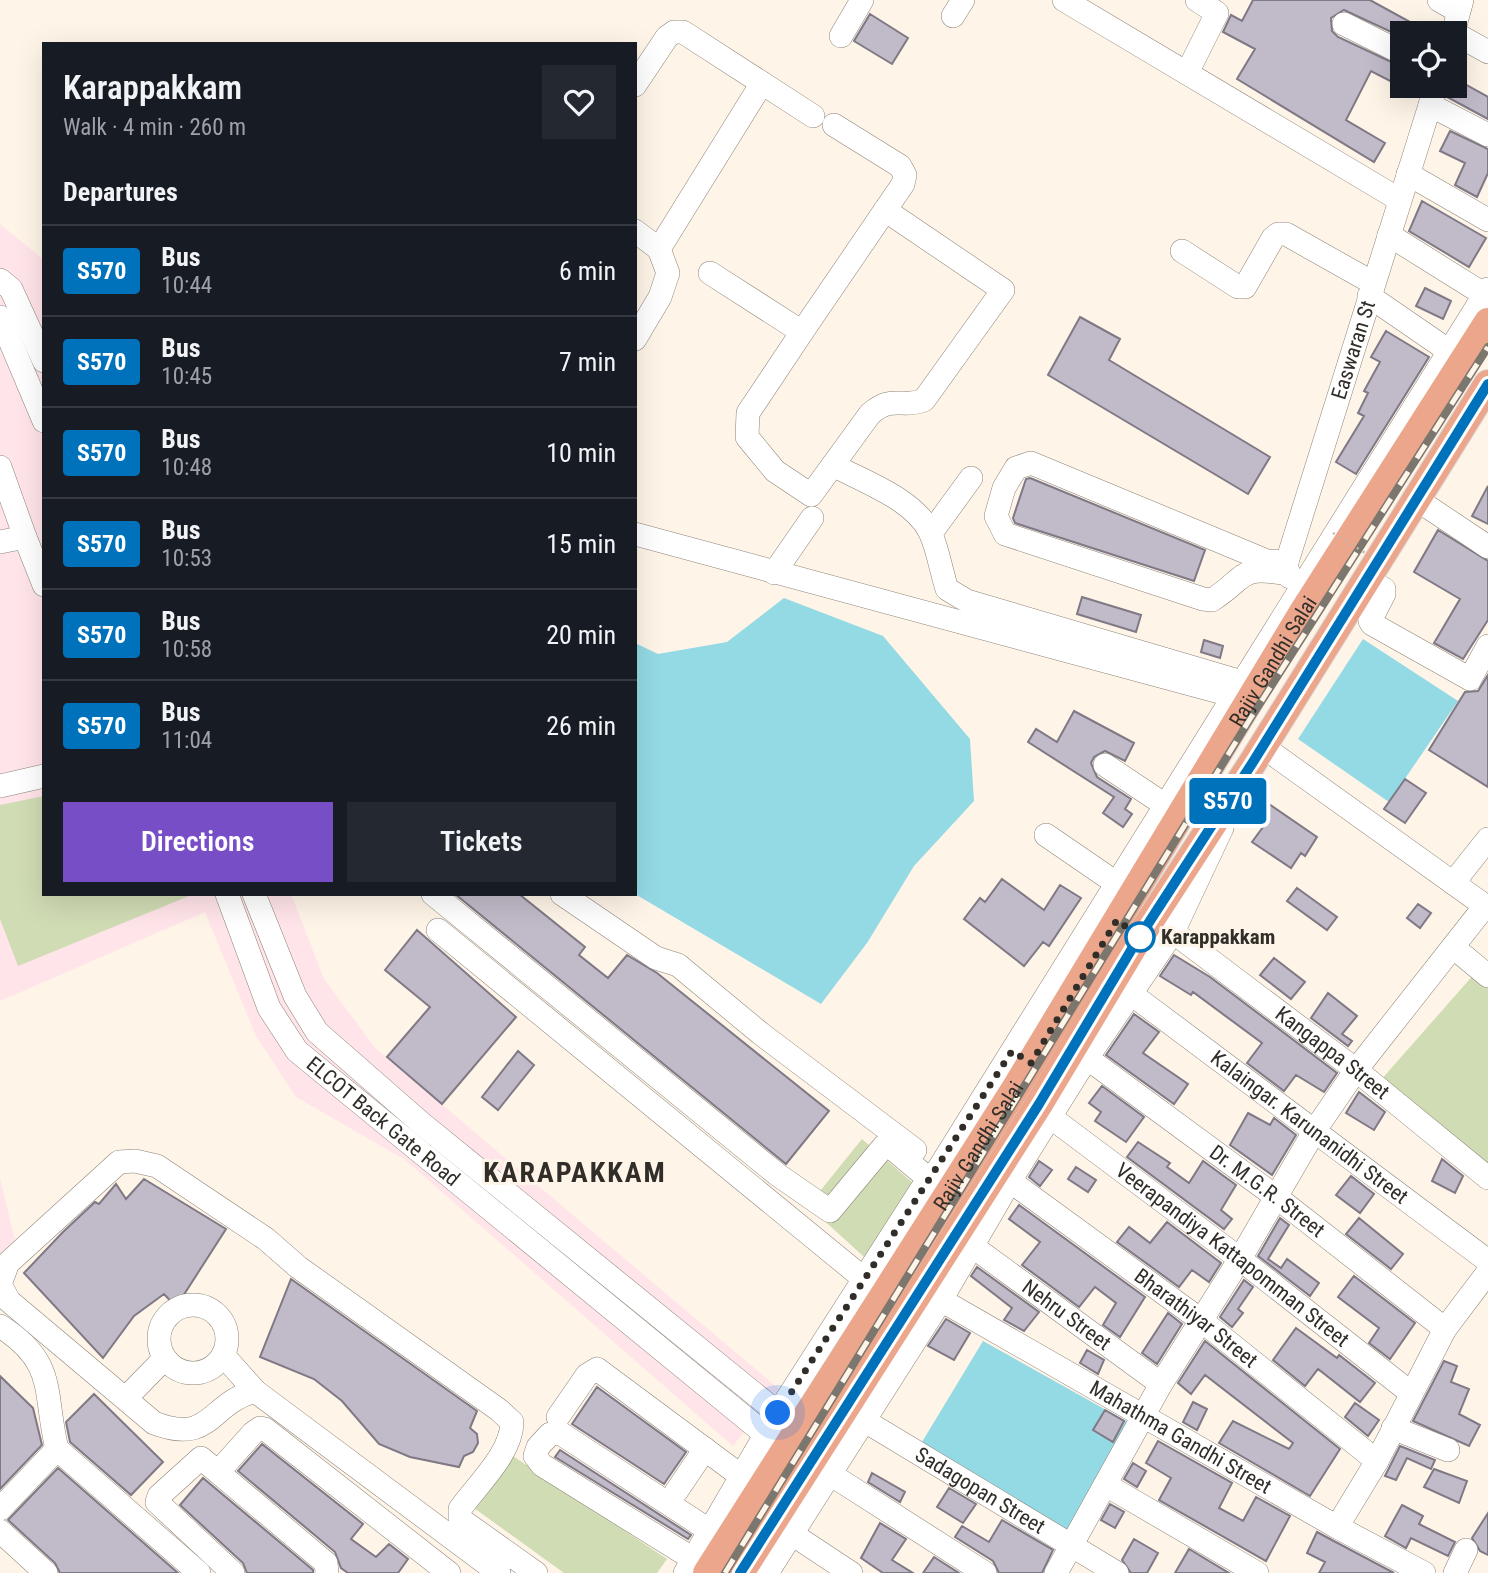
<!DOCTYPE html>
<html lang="en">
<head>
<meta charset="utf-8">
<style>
  body { margin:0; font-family:"Roboto Condensed",sans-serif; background:#242831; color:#f1f3f6; height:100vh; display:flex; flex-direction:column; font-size:26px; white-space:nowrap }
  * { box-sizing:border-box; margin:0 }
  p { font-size:23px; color:#9ea1a6 }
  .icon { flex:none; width:38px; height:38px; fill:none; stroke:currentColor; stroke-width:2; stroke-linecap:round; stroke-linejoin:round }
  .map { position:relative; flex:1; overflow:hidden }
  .side { position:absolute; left:42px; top:42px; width:595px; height:854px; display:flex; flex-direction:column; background:#171b24; border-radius:0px; box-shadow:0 7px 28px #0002 }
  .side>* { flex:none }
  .badge { padding:0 14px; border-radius:5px; font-size:24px; line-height:46px }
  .tools { position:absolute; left:1390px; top:21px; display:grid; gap:14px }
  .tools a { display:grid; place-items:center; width:77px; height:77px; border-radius:0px; background:#171b24; box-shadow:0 7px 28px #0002; font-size:35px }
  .you { position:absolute; width:35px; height:35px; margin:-18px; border:5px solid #fff; border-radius:50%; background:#1a73e8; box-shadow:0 0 0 10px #1a73e833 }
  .map>.badge { position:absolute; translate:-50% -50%; box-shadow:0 0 0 4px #fff }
  h2 { padding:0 21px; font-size:26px; line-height:63px }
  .round { display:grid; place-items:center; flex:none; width:74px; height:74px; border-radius:0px; background:#242831 }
  .headline { display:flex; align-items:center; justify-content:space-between; height:119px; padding:0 21px }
  h1 { font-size:33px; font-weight:600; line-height:52px }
  .button { display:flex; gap:14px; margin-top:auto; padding:14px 21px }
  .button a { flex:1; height:80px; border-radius:0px; background:#784ec6; color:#fff; font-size:28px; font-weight:600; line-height:80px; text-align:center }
  .button a+a { background:#242831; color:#f1f3f6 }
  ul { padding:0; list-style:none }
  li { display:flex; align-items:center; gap:21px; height:91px; padding:0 21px; border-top:2px solid #363941 }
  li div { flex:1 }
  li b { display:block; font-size:26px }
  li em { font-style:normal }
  li .badge { min-width:77px; font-weight:700; text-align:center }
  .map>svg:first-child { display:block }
  .commercial { fill:#ffe4e9 }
  .green { fill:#d0dcb4 }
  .water { fill:#94dae5 }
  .building { fill:#c1bac8; stroke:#7f7885; stroke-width:2 }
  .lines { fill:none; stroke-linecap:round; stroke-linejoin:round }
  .minor-casing { stroke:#8c8377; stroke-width:24 }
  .major-casing { stroke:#dad9d8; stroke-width:30 }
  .minor { stroke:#fff; stroke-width:23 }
  .major { stroke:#eba68c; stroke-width:28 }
  .rail-casing { stroke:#7b766e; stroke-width:8 }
  .rail { stroke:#fef4e7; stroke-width:5; stroke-dasharray:16; stroke-linecap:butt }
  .path-bridge { stroke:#bdb5ab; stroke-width:2.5; stroke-dasharray:2 5; stroke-linecap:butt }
  .line-casing { stroke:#fff; stroke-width:16 }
  .line { stroke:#0072bc; stroke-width:10 }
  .walk { stroke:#312e29; stroke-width:7; stroke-dasharray:0 12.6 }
  .stop-dot { fill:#fff; stroke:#0072bc; stroke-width:3.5 }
  .labels { text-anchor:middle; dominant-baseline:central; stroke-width:6; stroke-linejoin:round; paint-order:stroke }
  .street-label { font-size:21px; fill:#312e29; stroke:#fef4e7 }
  .stop-label { font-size:21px; font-weight:bold; fill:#312e29; stroke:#fef4e7; text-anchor:start }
  .district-label { font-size:28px; font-weight:bold; letter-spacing:2px; fill:#312e29; stroke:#fef4e7 }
</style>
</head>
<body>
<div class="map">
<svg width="1488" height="1573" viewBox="0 0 1488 1573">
  <rect width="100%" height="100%" fill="#fef4e7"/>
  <path class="commercial" d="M0,224L44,260V894H291L324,979L376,1049L779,1389L733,1446L404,1159L296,1097L256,1036L205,912L0,1001Z
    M0,1179L17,1248L0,1262Z"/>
  <path class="green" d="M44,796V894H194L18,966L0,919V805Z
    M1476,972L1488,981V1168L1380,1081Z
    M862,1139L921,1190L873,1265L808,1206Z
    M513,1456L667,1559L657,1573H564L474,1508Z"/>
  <path class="water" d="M784,598L883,636L970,739L974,801L914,866L867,943L821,1004L635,894V643L658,654L727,642Z
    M1363,639L1458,701L1389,802L1298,739Z
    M983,1341L1133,1425L1066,1537L919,1447Z"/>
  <path class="building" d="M1253,0H1370L1430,33H1402V37L1344,10L1331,18L1332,31L1338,37L1402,67V87L1371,71L1346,120L1385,143L1374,162L1237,79L1255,49L1223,32L1231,15L1242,21Z
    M870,14L908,38L892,64L854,41Z
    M1454,78L1488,97V119L1447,97L1450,86H1454Z
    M1450,131L1488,149V173L1477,197L1455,185L1465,163L1440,151Z
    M1422,201L1486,238L1469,267L1409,231Z
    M1425,288L1451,301L1443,319L1416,306Z
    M1080,317L1120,339L1109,360L1270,457L1248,494L1048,375Z
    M1386,331L1429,357L1356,474L1336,462L1364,416L1358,413L1368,393L1364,391L1380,362L1371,357Z
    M1030,478L1205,550L1194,581L1015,523L1013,518L1026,479Z
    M1488,486V524L1472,516Z
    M1438,530L1488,561V620L1463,659L1434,643L1460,599L1414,572Z
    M1082,597L1141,615L1136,632L1077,614Z
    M1204,640L1223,646L1220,658L1201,652Z
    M1488,675V787L1429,750L1465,692L1478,691Z
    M1074,711L1134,743L1125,761L1105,751L1094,757L1091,763L1097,777L1131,799L1125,809L1132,814L1123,827L1103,813L1114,797L1028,742L1036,729L1057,742Z
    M1405,779L1426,793L1405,823L1384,809Z
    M1266,802L1317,837L1305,856L1301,853L1291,868L1252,842L1263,827L1254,821Z
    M1002,879L1044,910L1060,885L1081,898L1049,946L1043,942L1024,966L964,919L980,898L985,902Z
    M1297,888L1337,917L1327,930L1287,901Z
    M455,894H519L585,947L579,955L608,978L627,955L657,973L829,1111L786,1164Z
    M1418,904L1431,913L1420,928L1407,918Z
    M417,930L516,1017L442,1104L387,1057L430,1007L385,970Z
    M1174,955L1210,977L1337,1073L1324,1092L1296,1075L1284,1091L1247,1063L1262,1043L1193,992L1191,995L1160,976Z
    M1274,958L1305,982L1291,999L1260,975Z
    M1328,993L1357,1016L1342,1034L1352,1041L1348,1046L1311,1018Z
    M1134,1014L1159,1032L1143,1053L1188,1084L1174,1104L1106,1055Z
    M518,1051L534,1065L498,1110L482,1097Z
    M1102,1086L1144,1117L1126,1142L1095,1121L1101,1112L1089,1103Z
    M1359,1092L1385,1112L1374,1130L1346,1113Z
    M1248,1113L1270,1125L1274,1118L1296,1135L1272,1175L1230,1145Z
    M1138,1142L1170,1163L1167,1167L1189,1183L1203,1161L1236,1185L1221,1210L1232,1219L1224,1229L1127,1157Z
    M1442,1159L1463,1176L1455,1193L1432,1181Z
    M1039,1161L1052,1170L1040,1186L1029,1177Z
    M1076,1167L1096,1180L1088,1192L1068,1179Z
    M1351,1176L1374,1194L1360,1213L1336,1195Z
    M144,1179L226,1229L176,1307L164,1294L134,1316L103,1358L24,1273L63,1232L95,1202L99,1204L116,1184L126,1199Z
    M1019,1205L1145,1297L1120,1337L1103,1325L1116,1303L1095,1287L1079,1307L1022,1265L1040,1242L1009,1219Z
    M1280,1218L1289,1225L1268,1259L1281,1268L1287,1259L1319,1283L1310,1296L1258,1256Z
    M1359,1218L1403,1254L1391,1269L1346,1234Z
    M1167,1222L1221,1263L1209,1282L1192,1270L1179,1287L1117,1242L1129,1227L1150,1243Z
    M977,1267L1039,1312L1024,1331L1004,1320L1012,1308L971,1276Z
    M1354,1276L1415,1323L1390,1359L1369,1343L1379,1328L1338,1297Z
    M291,1279L477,1411L470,1428L477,1434L478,1443L473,1452L464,1456L459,1467L410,1457L379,1444L342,1401L314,1379L260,1357Z
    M1244,1280L1253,1287L1238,1309L1243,1313L1232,1327L1220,1317Z
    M1168,1313L1182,1324L1157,1364L1142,1353Z
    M946,1319L970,1333L954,1360L928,1346Z
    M1296,1328L1337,1358L1339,1355L1375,1383L1360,1402L1318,1369L1305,1386L1273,1360Z
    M1205,1341L1340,1449L1310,1496L1219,1443L1233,1421L1289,1449L1293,1443L1205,1375L1191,1394L1178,1383Z
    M1087,1350L1104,1360L1098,1374L1080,1363Z
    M1444,1361L1457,1366L1451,1382L1469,1389L1459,1414L1480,1425L1469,1446L1413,1421Z
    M0,1376L33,1408L42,1445L0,1489Z
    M597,1387L686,1452L664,1484L572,1424Z
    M94,1394L163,1462L131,1495L70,1442L66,1422Z
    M1193,1402L1207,1409L1197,1430L1183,1422Z
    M1355,1403L1379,1420L1368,1436L1345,1417Z
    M1105,1410L1124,1421L1113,1442L1093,1430Z
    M1158,1441L1232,1483L1219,1508L1243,1521L1256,1497L1290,1516L1266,1561L1159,1500L1171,1478L1146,1463Z
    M262,1444L363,1524L351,1539L376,1557L389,1544L408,1559L398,1573H348L341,1568L335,1552L238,1471Z
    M1400,1446L1435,1460L1431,1469L1407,1458L1396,1480L1385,1476Z
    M560,1450L691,1535L688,1539L555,1457Z
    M1133,1463L1146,1471L1137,1487L1124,1479Z
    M58,1468L178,1573H60L55,1563L8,1520Z
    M1434,1469L1467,1481L1459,1503L1424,1487Z
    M872,1473L905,1492L900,1502L868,1482Z
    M203,1478L313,1570V1573H247L243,1563L180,1505Z
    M949,1488L976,1504L963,1523L937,1507Z
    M1110,1504L1124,1512L1115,1528L1101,1520Z
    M1402,1505L1423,1516L1419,1524L1455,1542L1448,1556L1411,1538L1406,1548L1385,1536Z
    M1488,1513V1555L1480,1551L1472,1538Z
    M1002,1520L1053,1550L1042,1573H999L993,1561L955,1537L962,1526L989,1542Z
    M880,1523L906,1539L892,1560L913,1573H883L861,1558Z
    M1317,1532L1330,1539L1394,1573H1319L1325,1562L1307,1553Z
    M1134,1539L1158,1553L1147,1573H1131L1122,1560Z
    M1189,1549L1229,1573H1175Z
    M934,1557L959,1573H923Z"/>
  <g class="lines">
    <defs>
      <g id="minor">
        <path d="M1064,0L1400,200"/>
        <path d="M1439,0L1458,11"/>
        <path d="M953,16L963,0"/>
        <path d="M1344,24L1402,53"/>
        <path d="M1453,33L1462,0"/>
        <path d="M1454,33L1488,52"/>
        <path d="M841,36L862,0"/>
        <path d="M1187,73L1217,13L1197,0"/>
        <path d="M635,85L667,37L674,32H683L813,116"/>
        <path d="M1430,105L1488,135"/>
        <path d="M1408,174L1488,220"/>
        <path d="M635,231L659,249"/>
        <path d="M1389,235L1485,295"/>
        <path d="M1182,251L1238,287H1245L1273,238L1278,234H1286L1373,283"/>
        <path d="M710,273L802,332L748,413L747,437L775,471L811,495L870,414C893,394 902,409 924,400L1003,290L885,210"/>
        <path d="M0,280L11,289L44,361"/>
        <path d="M1369,296L1449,351"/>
        <path d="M0,317L44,421"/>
        <path d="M802,332L903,184L905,175L900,166L834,125"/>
        <path d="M635,339L660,297L668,273L659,249L762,83"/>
        <path d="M833,465C864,482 914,499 930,532C938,549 941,571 947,589L967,601L1242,682"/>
        <path d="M0,467L25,537L0,542"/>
        <path d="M1425,505L1488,547"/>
        <path d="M931,533L971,478"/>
        <path d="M635,534L1234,696"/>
        <path d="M25,537L44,585"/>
        <path d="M1287,562L1267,561L1031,463L1016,468L1004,488L996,516L1005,534L1203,599L1212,600C1249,576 1237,565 1289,574"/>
        <path d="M774,573L812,518"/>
        <path id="s1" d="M1290,577L1286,565L1436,86"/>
        <path d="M1372,582L1384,589V594L1370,621L1372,624L1470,679L1488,646"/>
        <path d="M1262,746L1488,908"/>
        <path d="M1105,765L1165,805"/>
        <path d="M0,786L44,776"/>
        <path d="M1046,835L1116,883"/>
        <path d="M1453,883L1488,839"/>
        <path id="s2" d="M227,894L269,1008L297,1051L765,1434"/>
        <path d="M254,894L295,996L317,1032L421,1123L778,1413"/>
        <path d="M433,894L778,1175L830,1211L884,1146L892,1148L930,1180"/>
        <path d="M562,894L656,958L678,965L760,1033L915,1150"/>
        <path d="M438,930L874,1287"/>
        <path id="s3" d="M1173,932L1356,1070L1488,1178"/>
        <path d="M1453,947L1488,976"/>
        <path id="s4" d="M1130,993L1488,1261"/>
        <path id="s5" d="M1087,1058L1275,1196L1445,1329"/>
        <path id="s6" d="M1041,1110L1240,1259L1411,1393"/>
        <path id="s7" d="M1010,1181L1202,1321L1377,1461"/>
        <path id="s8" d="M972,1246L1161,1384"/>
        <path id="s9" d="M941,1300L1337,1527L1424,1573"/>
        <circle cx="193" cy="1339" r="34"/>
        <path d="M0,1326C58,1363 43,1392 57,1449"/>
        <path d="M223,1355L255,1391"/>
        <path d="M126,1398L165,1358"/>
        <path id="s10" d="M850,1412L1117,1573"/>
        <path d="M558,1417L587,1375L597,1369L741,1476"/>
        <path d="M1393,1428L1448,1450"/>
        <path d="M219,1471L253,1433L260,1428L265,1429L449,1573"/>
        <path d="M830,1474L985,1573"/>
        <path d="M1106,1485L1257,1573"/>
        <path d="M676,1492L705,1449"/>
        <path d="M0,1509L57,1449L199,1573"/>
        <path d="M1337,1527L1377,1461L1445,1329L1488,1272"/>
        <path d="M0,1531L46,1573"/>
        <path d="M792,1534L851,1573"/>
        <path d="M706,1567L542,1465L535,1456L538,1447L550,1434L560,1433L721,1538"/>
        <path d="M233,1573L157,1502L159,1496L201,1458L326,1563L327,1573"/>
        <path d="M499,1573L255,1391C208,1404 212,1445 154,1423L9,1301L0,1284L8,1263L119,1162L135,1161L157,1166L266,1239L298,1267L499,1410L512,1422C512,1453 477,1485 460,1509V1519L536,1573"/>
        <path d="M685,1573L778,1413L921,1190L939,1168L1488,289"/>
        <path d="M767,1573L941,1300L1010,1181L1087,1058L1173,932L1222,828"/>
        <path d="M1056,1573L1161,1384L1240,1259L1315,1130L1356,1070L1485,906"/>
        <path d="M1455,1573L1466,1550"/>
      </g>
      <g id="major">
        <path id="s11" d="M707,1573L1015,1089L1303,612L1488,322"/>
        <path d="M740,1573L1039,1104L1133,947L1253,762L1488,384"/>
      </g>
    </defs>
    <use href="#minor" class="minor-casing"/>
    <use href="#major" class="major-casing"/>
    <use href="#minor" class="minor"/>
    <use href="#major" class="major"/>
    <defs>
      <path id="rail" d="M725,1573L1250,719L1488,347"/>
    </defs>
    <use href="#rail" class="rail-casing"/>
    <use href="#rail" class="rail"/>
    <path class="path-bridge" d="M1333,533L1391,569"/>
  </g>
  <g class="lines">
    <defs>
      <path id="line" d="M740,1573L1039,1104L1133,947L1253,762L1488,384"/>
    </defs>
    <use href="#line" class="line-casing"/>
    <use href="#line" class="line"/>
    <path class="walk" d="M778,1413L1012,1051L1031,1063L1117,920L1140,937"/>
  </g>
  <circle class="stop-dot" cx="1140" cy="937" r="14"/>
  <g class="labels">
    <g class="street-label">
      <text stroke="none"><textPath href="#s1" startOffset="238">Easwaran St</textPath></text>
      <text stroke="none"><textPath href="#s11" startOffset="1073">Rajiv Gandhi Salai</textPath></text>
      <text stroke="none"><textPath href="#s3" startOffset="200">Kangappa Street</textPath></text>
      <text stroke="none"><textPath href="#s2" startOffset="284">ELCOT Back Gate Road</textPath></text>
      <text stroke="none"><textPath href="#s4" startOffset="224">Kalaingar. Karunanidhi Street</textPath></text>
      <text stroke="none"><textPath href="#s11" startOffset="506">Rajiv Gandhi Salai</textPath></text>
      <text stroke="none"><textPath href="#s5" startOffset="224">Dr. M.G.R. Street</textPath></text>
      <text stroke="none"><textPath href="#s6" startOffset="240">Veerapandiya Kattapomman Street</textPath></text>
      <text stroke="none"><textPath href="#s8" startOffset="117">Nehru Street</textPath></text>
      <text stroke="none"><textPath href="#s7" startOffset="231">Bharathiyar Street</textPath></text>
      <text stroke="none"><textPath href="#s9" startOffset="276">Mahathma Gandhi Street</textPath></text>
      <text stroke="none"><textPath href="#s10" startOffset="152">Sadagopan Street</textPath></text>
    </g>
    <g class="stop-label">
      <text x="1161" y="937">Karappakkam</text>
    </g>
    <g class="district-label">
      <text x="575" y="1172">KARAPAKKAM</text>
    </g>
  </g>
</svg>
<div class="tools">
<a><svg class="icon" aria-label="locate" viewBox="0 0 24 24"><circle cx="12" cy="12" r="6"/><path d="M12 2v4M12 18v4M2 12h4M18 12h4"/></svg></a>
</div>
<div class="you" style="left:778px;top:1413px"></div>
<b class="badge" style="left:1228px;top:801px;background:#0072bc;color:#fff">S570</b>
<section class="side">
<div class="headline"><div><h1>Karappakkam</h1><p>Walk · 4 min · 260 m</p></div><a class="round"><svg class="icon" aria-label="heart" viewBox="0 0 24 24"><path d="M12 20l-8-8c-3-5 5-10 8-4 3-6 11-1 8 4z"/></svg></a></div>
<h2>Departures</h2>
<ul>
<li><span class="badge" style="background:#0072bc;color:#fff">S570</span><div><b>Bus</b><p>10:44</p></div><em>6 min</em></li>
<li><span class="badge" style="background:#0072bc;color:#fff">S570</span><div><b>Bus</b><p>10:45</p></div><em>7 min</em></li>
<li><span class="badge" style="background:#0072bc;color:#fff">S570</span><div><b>Bus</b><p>10:48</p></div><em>10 min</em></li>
<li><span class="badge" style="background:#0072bc;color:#fff">S570</span><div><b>Bus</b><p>10:53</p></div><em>15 min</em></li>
<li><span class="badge" style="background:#0072bc;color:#fff">S570</span><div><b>Bus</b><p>10:58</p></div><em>20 min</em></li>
<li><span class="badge" style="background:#0072bc;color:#fff">S570</span><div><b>Bus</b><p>11:04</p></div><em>26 min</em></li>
</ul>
<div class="button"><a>Directions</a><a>Tickets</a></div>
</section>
</div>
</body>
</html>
